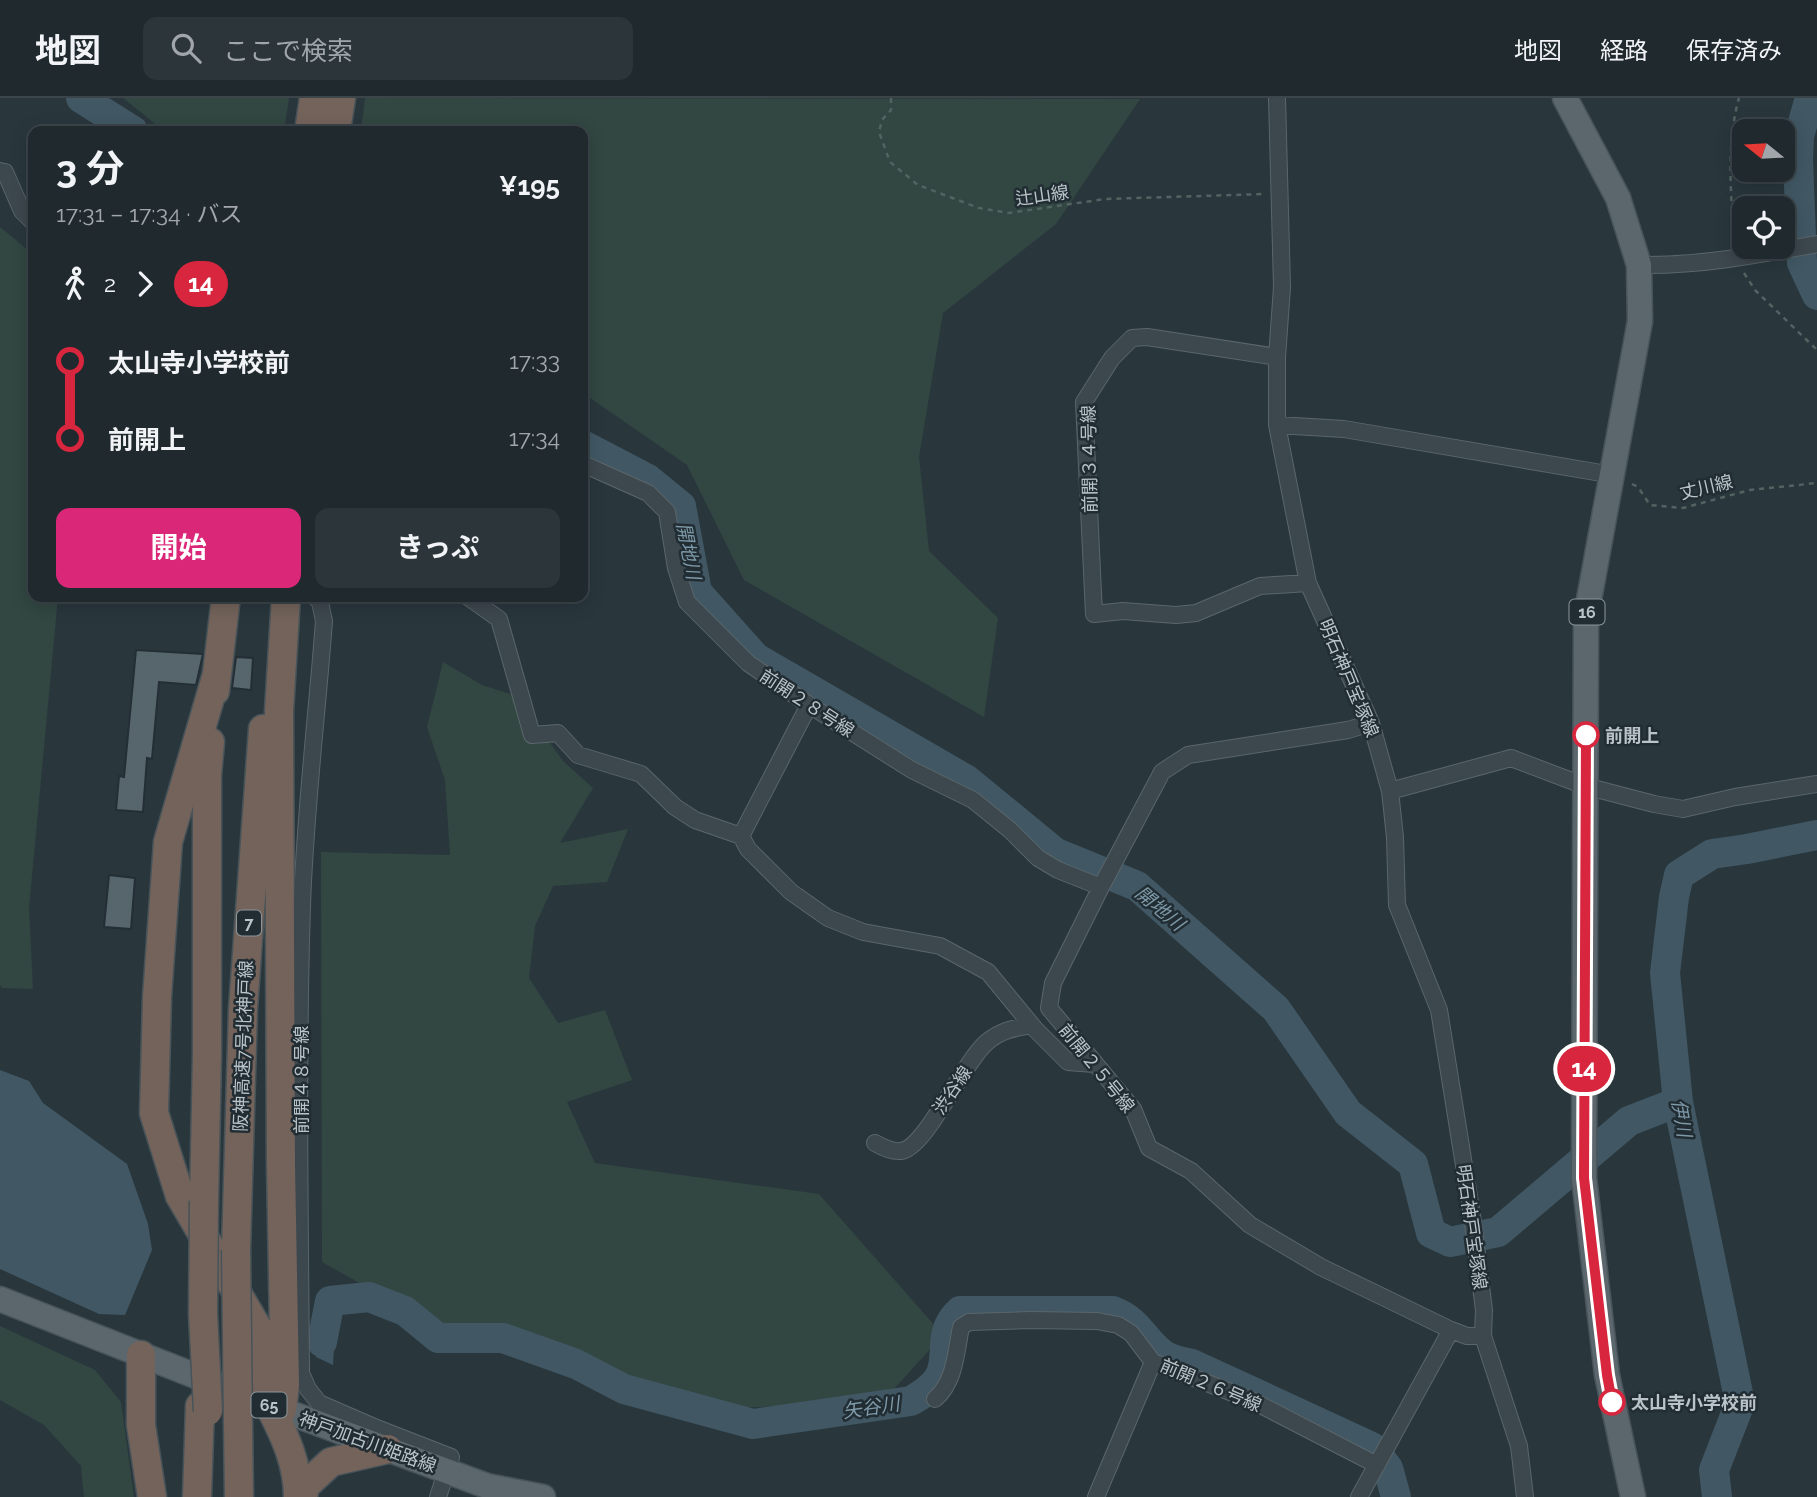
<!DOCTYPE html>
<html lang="ja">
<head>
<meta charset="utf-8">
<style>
  body { margin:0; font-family:Raleway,"Noto Sans JP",sans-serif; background:#2c353a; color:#f1f3f6; height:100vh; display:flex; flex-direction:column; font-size:26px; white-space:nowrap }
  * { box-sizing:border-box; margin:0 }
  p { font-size:23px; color:#a1a6aa }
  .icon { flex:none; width:38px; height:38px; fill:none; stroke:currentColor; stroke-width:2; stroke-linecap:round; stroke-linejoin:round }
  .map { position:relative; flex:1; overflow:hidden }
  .sheet { position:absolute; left:28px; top:28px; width:560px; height:476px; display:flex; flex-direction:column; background:#1f292e; border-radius:14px; box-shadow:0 4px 18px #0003,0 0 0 2px #3c454a }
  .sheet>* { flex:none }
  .badge { padding:0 14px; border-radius:23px; font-size:24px; line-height:46px }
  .needle { width:46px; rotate:288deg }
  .fabs { position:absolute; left:1732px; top:21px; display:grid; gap:14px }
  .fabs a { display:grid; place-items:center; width:63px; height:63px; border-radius:14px; background:#1f292e; box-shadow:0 4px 18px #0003,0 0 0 2px #3c454a; font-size:35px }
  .map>.badge { position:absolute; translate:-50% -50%; box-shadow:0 0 0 4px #fff }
  .legs { display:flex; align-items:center; gap:10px; height:77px; padding:0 28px; font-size:23px }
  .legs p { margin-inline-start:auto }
  .overview { display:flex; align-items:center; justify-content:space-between; height:119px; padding:0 28px }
  h1 { font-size:38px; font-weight:700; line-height:52px }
  .primary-button { display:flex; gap:14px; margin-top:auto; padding:14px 28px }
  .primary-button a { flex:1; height:80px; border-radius:14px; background:#db2777; color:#fff; font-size:28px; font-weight:700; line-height:80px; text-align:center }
  .primary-button a+a { background:#2c353a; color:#f1f3f6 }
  ul { padding:0 28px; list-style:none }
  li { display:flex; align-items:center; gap:24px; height:77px; font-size:26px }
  li i { display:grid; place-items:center; width:10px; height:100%; margin:0 9px; background:currentColor }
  li i::after { content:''; width:18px; height:18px; margin:-9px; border:5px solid; border-radius:50%; background:#1f292e }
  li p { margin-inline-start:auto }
  li:first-child i { background:linear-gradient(#0000 50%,currentColor 0) }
  li:last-child i { background:linear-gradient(currentColor 50%,#0000 0) }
  header { display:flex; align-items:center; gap:42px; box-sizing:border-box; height:98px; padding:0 35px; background:#1f292e; border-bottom:2px solid #3c454a }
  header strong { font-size:33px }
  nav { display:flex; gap:38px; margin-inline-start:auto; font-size:24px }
  .search { width:490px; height:63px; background:#2c353a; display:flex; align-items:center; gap:18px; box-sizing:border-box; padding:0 24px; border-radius:14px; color:#a1a6aa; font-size:26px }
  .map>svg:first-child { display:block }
  .green { fill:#324742 }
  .water { fill:#415864 }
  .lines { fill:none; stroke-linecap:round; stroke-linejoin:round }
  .river { stroke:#415864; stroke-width:30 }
  .building { fill:#57666d; stroke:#232f35; stroke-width:2 }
  .minor-casing { stroke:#5a666b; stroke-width:18 }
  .primary-casing { stroke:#49545a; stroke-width:27 }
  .motorway-casing { stroke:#475358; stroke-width:31 }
  .path { stroke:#526361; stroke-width:2.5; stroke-dasharray:5 5; stroke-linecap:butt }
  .minor { stroke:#3d484e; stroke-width:16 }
  .primary { stroke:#5b676d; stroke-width:24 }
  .motorway { stroke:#73635b; stroke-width:28 }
  .motorway-bridge-casing { stroke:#475358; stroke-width:31; stroke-linecap:butt }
  .motorway-bridge { stroke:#73635b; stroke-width:28 }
  .line-1-casing { stroke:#fff; stroke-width:16 }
  .line-1 { stroke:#d7263d; stroke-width:10 }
  .stop-1-dot { fill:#fff; stroke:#d7263d; stroke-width:3.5 }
  .labels { text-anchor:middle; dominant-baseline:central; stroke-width:5; stroke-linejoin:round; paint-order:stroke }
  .shield { fill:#212d33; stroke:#8b969b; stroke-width:2 }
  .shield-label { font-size:16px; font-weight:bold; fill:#b9c3c8 }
  .street-label { font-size:18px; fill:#b9c3c8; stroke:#212d33 }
  .stop-label { font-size:18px; font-weight:bold; fill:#b9c3c8; stroke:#212d33; text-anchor:start }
  .water-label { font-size:19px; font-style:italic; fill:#7e99a8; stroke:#212d33 }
</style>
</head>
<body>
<header>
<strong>地図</strong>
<div class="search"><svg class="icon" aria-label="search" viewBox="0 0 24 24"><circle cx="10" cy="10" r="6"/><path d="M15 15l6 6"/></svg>ここで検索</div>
<nav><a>地図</a><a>経路</a><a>保存済み</a></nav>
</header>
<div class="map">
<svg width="1817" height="1399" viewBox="0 0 1817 1399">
  <rect width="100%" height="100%" fill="#29373d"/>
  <path class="green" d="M123,0H289L284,33H164Z
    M365,0L1140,1L1056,126L943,215L919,359L929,453L998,520L984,619L744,482L687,367L583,295V33H361Z
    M0,129L33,156V499H58L29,810L33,891L2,890L0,887Z
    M443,564L482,587L516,598L563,663L593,690L560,745L628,731L607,784L553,788L535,828L529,880L558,925L605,912L632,982L567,1004L595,1065L819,1096L943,1237L883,1303L717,1311L436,1228L322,1164L321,754L450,757L445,682L427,629Z
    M0,1228L95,1272L121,1304L134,1399H84L81,1368L44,1327L0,1302Z"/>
  <path class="water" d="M0,972L29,983L43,1005L127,1066L148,1126L152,1152L125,1217L99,1216L0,1171Z
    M336,1207L333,1267L316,1259L315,1221Z"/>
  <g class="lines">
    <path class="river" d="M81,0L133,33
      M1810,0L1799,38L1798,61L1802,165L1817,197
      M583,347L648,381L681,408L697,494L756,560L967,682L1056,755L1137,788L1276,911L1348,1015L1413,1066L1431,1135L1450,1144L1498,1134L1629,1023L1678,1004
      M322,1244L330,1203L369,1199L405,1213L438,1240H503L576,1266L624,1291L753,1326L911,1303C921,1297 931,1291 938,1281C952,1261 935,1236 960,1213H1113C1140,1223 1144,1244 1164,1257C1171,1262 1183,1264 1192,1266L1372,1349L1388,1370L1396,1399
      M1717,1399L1714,1372L1740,1305L1678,1004L1665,875L1674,799L1679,777L1712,756L1747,751L1817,737"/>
  </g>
  <path class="building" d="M136,552L203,556L196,587L159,584L152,661L147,660L143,714L116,712L119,678L124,679Z
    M236,559L253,560L251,592L232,590Z
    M109,777L135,780L131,831L104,829Z"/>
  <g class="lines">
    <defs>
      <path id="minor" d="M1277,0L1282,189L1277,259V327L1308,485L1371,625L1390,693L1395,739L1397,807L1439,912L1472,1117L1484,1212L1483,1238L1519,1348L1525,1399
        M0,73L5,74L22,113L33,124
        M1639,167C1699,168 1758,157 1817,146
        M1277,259L1147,239L1132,240L1112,260L1084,304L1094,516L1123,513L1176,517L1196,515L1260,488L1308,485
        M1277,327L1344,331L1613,377
        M583,366L648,395L667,414L676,470L687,504L748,565L806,605L912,672L973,702L1010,732L1038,760L1058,772L1101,789
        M315,499L320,504L324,523C317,618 305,713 302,808C297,964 300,1120 301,1275L308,1291L319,1305L379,1331L451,1359L438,1399
        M468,499L499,521L532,637L558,635L578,657L641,676L675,709L695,722L741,738L748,751L791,794L828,820L863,834L940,848L988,874L1035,931L1068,964L1094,966
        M1371,625L1348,632L1188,657L1162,674L1101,789L1053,885L1049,910L1133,1011L1149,1050L1191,1073L1250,1127L1321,1169L1451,1232L1467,1238H1483
        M1390,693L1511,660L1585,688L1654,706L1683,711L1735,699L1817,686
        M741,738L809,607
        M875,1045C882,1049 892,1054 901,1053C926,1050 963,964 987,944C1001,932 1015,930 1032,927
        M935,1301C955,1284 956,1254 961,1229L969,1224L1030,1222L1097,1223L1118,1227L1131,1235L1153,1264L1251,1302L1377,1367
        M1096,1399L1153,1264
        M1359,1399L1451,1232"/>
      <path id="primary" d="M1565,0L1618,100L1639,167L1640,223L1586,518L1584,1080L1607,1277L1633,1399
        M0,1201L282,1312L487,1388L543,1399"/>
      <path id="motorway" d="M309,33L314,0
        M336,33L341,0
        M217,576L168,744L157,899L154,1015L180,1098L260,1234L265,1284L258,1303
        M215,593L226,499
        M204,1103L207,957V677L210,644
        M236,1152L243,911L263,631
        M141,1257V1327L152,1399
        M269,1307C284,1336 298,1365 298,1399
        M282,1312L285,1287L281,1067L279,613L286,499
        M238,1325L239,1399
        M197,1399L200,1308
        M303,1399L305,1388L331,1364L388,1351"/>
    </defs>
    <use href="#minor" class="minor-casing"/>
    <use href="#primary" class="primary-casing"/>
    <use href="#motorway" class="motorway-casing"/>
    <path class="path" d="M891,0V12L882,22L879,34L890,64L918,87L979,110L1009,115L1105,101L1265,96
      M1734,143C1731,96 1726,46 1739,0
      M1744,175L1755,192L1817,252
      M1632,386L1638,389L1650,407L1683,410L1750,392L1817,385"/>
    <use href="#minor" class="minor"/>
    <use href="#primary" class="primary"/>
    <use href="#motorway" class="motorway"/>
    <defs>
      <path id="motorway-bridge" d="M204,1103L203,1216L208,1313
        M236,1152L238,1325"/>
    </defs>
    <use href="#motorway-bridge" class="motorway-bridge-casing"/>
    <use href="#motorway-bridge" class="motorway-bridge"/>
  </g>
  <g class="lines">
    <defs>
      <path id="line-1" d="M1586,637L1584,1080L1607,1277L1612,1304"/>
    </defs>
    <use href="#line-1" class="line-1-casing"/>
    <use href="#line-1" class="line-1"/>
  </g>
  <g class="stop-1-dot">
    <circle cx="1586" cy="637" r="12"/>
    <circle cx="1612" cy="1304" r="12"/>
  </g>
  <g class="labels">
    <g class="shield">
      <rect x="1569.5" y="501.5" width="35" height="25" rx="5"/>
      <rect x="237" y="812.5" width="24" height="25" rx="5"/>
      <rect x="251.5" y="1294.5" width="35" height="25" rx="5"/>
    </g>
    <g class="shield-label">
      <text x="1587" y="514">16</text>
      <text x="249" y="825">7</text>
      <text x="269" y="1307">65</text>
    </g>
    <g class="street-label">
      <text transform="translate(1042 97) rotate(-8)">辻山線</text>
      <text transform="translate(1089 361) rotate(-91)">前開３４号線</text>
      <text transform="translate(1706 389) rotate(-13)">丈川線</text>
      <text transform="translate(1349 580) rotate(67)">明石神戸宝塚線</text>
      <text transform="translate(807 605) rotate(33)">前開２８号線</text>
      <text transform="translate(243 948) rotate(-88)">阪神高速7号北神戸線</text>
      <text transform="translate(1097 970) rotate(51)">前開２５号線</text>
      <text transform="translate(301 982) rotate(-90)">前開４８号線</text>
      <text transform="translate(952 992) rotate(-56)">渋谷線</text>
      <text transform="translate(1472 1129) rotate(82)">明石神戸宝塚線</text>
      <text transform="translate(1211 1287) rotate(23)">前開２６号線</text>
      <text transform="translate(368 1344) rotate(20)">神戸加古川姫路線</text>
    </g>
    <g class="stop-label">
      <text x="1605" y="637">前開上</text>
      <text x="1631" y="1304">太山寺小学校前</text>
    </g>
    <g class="water-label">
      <text transform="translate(689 453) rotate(79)">開地川</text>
      <text transform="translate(1160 810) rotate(40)">開地川</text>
      <text transform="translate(1682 1020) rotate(80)">伊川</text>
      <text transform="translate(871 1309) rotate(-8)">矢谷川</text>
    </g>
  </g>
</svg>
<div class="fabs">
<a><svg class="needle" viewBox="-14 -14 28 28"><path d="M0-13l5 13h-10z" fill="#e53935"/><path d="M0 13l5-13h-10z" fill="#a1a6aa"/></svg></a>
<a><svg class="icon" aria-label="locate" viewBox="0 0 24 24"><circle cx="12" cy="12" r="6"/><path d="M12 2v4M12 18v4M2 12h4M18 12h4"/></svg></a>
</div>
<b class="badge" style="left:1584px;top:971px;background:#d7263d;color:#fff">14</b>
<section class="sheet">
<div class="overview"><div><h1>3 分</h1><p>17:31 – 17:34 · バス</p></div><b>¥195</b></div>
<div class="legs"><svg class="icon" aria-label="walk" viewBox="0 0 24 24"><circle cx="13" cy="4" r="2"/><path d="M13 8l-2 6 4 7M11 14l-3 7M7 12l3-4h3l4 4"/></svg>2<svg class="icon" aria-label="forward" viewBox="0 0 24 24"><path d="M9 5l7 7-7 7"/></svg><b class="badge" style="background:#d7263d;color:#fff">14</b></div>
<ul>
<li><i style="color:#d7263d"></i><b>太山寺小学校前</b><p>17:33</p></li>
<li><i style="color:#d7263d"></i><b>前開上</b><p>17:34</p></li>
</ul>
<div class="primary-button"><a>開始</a><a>きっぷ</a></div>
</section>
</div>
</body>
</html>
